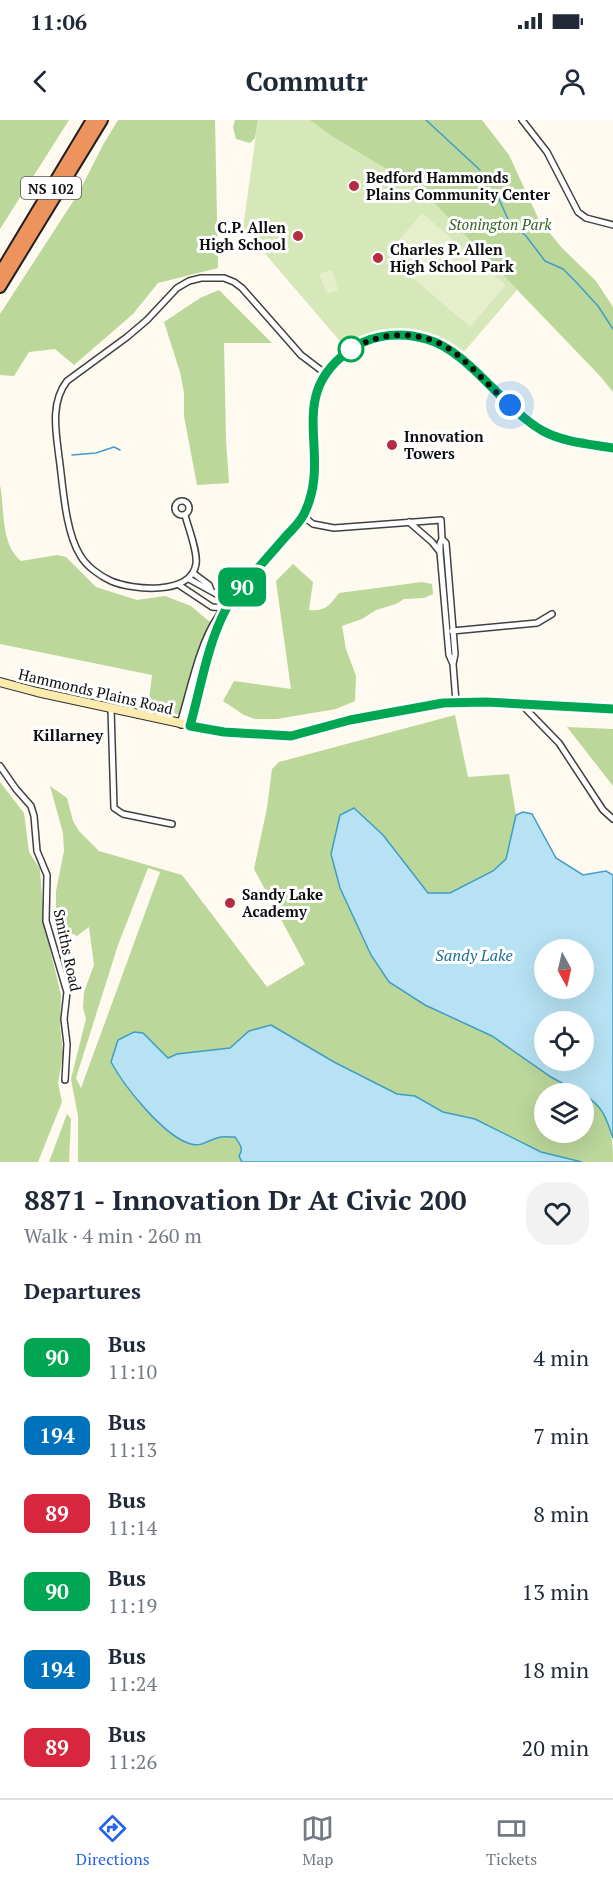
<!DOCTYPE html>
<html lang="en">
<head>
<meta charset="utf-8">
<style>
  body { margin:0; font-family:"PT Serif",serif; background:#f2f2f3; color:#1f2937; height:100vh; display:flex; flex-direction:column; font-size:22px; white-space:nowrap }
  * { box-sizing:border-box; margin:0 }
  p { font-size:20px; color:#747a83 }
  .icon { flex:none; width:33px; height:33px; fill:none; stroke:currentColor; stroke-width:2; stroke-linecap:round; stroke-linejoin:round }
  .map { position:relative; height:1042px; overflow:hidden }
  .details { display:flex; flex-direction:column; background:#fff; flex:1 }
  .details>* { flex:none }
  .badge { padding:0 12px; border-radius:9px; font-size:21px; line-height:39px }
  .needle { width:39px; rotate:172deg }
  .tools { position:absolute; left:534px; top:819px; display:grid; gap:12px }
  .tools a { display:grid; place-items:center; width:60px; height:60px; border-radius:50%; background:#fff; box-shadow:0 6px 24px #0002; font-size:30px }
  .you { position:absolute; width:30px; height:30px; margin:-15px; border:4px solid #fff; border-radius:50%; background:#1a73e8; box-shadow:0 0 0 9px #1a73e833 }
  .map>.badge { position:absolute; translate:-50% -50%; box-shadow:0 0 0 3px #fff }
  h2 { padding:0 24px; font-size:22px; line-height:54px }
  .round { display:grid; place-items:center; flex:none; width:63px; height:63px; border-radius:24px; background:#f2f2f3 }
  .summary { display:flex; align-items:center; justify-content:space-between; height:102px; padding:0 24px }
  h1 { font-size:28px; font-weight:700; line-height:45px }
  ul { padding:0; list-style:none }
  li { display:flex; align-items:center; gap:18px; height:78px; padding:0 24px }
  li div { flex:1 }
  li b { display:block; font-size:22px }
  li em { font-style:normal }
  li .badge { min-width:66px; font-weight:700; text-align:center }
  .status { display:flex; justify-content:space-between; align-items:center; height:42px; padding:0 30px; background:#fff; direction:ltr }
  .status svg { height:16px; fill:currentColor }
  header { display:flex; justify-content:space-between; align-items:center; height:78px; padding:0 24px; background:#fff; font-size:27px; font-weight:700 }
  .menu { display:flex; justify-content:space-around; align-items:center; height:84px; border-top:2px solid #e0e1e3; background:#fff; font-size:16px; color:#747a83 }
  .menu a { display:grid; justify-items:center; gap:3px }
  .menu .current { color:#2563eb }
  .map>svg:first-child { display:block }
  .green { fill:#d6e7ba }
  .forest { fill:#bbd79a; fill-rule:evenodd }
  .pitch { fill:#e6efcc }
  .water { fill:#b6e2f3; stroke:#419dc7; stroke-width:1.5; fill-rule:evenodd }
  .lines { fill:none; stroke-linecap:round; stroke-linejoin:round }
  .stream { stroke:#419dc7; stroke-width:1.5 }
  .minor-casing { stroke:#414141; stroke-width:8 }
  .tertiary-casing { stroke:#414141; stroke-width:10 }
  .secondary-casing { stroke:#303030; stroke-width:10 }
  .motorway-casing { stroke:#1f1f1f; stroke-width:14 }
  .minor { stroke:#fff; stroke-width:5 }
  .tertiary { stroke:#fff; stroke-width:7 }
  .secondary { stroke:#fbebae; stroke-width:8 }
  .motorway { stroke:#ed935e; stroke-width:10 }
  .line-casing { stroke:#fff; stroke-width:14 }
  .line { stroke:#00a651; stroke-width:9 }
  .walk { stroke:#0e0e0e; stroke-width:6; stroke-dasharray:0 10.8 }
  .poi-dot { fill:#b72c40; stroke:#fff; stroke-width:2 }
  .stop-dot { fill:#fff; stroke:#00a651; stroke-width:3 }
  .labels { text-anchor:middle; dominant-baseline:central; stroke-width:6; stroke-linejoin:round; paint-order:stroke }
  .shield { fill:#fff; stroke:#565656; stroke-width:1.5 }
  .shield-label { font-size:14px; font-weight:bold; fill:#0e0e0e }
  .poi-label { font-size:15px; font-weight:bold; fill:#0e0e0e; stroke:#fff; text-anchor:start }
  .park-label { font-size:15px; font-style:italic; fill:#356321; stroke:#fff }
  .street-label { font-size:15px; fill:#0e0e0e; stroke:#fff }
  .neighbourhood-label { font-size:16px; font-weight:bold; fill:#0e0e0e; stroke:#fff }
  .water-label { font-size:16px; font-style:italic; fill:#1d6f9a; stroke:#fff }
</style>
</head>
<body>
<div class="status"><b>11:06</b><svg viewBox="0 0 49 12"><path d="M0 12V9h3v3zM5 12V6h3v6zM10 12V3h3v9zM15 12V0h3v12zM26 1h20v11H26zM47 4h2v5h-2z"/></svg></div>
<header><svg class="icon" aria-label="back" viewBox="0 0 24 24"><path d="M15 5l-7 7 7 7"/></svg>Commutr<svg class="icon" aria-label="person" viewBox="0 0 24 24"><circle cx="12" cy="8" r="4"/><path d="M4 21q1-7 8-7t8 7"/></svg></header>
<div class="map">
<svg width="613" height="1042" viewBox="0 0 613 1042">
  <rect width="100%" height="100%" fill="#fefaef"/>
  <path class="green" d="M258,0H470L613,269L517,170L462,234C428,205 383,202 345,227L243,108Z"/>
  <path class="forest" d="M0,0H69L0,109Z
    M118,0H215L218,148L158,163L133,194L74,245L55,229L29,232L14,256L0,255V194L78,74L103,25Z
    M235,0H258L255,18L250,23L236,19L233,7Z
    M310,0H482L509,35L539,100L562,128L596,161L613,187V272L600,256L423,71L332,16Z
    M219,170L272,223H224L226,320L229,363L197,365L184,296V273L180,252L164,202L200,178Z
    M0,365C5,388 0,424 21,441L57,435L66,437L96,467L137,480L165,476L191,486L210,502L196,543L182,595L148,588L152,555L0,524Z
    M293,444L313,462L309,490C325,492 330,485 339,473L422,462L432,464L433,474L424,478L404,479L396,484L376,490L362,499L342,506L346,529L356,556L355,581L336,589L277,599H255L244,595L223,581L234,561L291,569L276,461Z
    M455,595L468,657L509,654L516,695L506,739L493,751L450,773H428L383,715L354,688L340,768L371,835L389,862L425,885L492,916L551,957L580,973L544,974V1012H584V975C587,977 593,979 596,982C612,998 613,1022 613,1042H582L541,1032L475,999L443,992L415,976L397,974L335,942L249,911L230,928L177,934L168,938L143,913L118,955L160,1005L179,1019L204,1024L218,1017H235L242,1026L240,1039L243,1040L242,1042H78V996L71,959L86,899L83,888L84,872L94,845L89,807L77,816L71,813L56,812V771L64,731L63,713L50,666L67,678L73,701L79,711L99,731L182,755L267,867L305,844L254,749L267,688L272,649L279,642ZM148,748L160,752L81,968L76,958L118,825Z
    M567,607L613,609V666Z
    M0,662L24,693L29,732L40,749L44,804L61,875L60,904L63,935L58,963L62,982L38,1042H0Z
    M67,994L71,999L69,1042H49Z"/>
  <path class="pitch" d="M422,93L506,165L470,207L386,135Z
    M332,150L338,170L327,174L319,154Z"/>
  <path class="water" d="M354,688L383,715L428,773H450L493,751L506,739L516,695L523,692L532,694L556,738L583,755L606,751L613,755V1018C606,998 603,986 584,975V974L580,973L551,957L492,916L425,885L389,862L371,835L340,768L331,734L340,695ZM544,830H584V868H544ZM544,902H584V940H544Z
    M271,905L334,942L397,974L415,976L443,992L475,999L541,1032L582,1042H242L239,1036C244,1029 240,1024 235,1017C229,1017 222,1016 217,1018C207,1021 201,1027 191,1024C164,1017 124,966 111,942L118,920L134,912L143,913L168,938L177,934L230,928L249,911Z"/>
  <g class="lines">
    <path class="stream" d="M426,0L480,50
      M496,73L509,101L526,116L545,141L563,149L576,162L598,186L613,209
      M72,335L96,333L114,327L120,330"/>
    <defs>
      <path id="minor" d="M522,0L547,32L578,92L586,98L613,105
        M175 388a7 7 0 1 1 14 0a7 7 0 1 1-14 0Z
        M185,395C188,407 198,432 196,444C191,476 132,470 111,461C100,456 86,446 80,435C65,411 63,365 59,337C56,312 50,283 67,261L127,217L147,200L177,168L189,161L201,158H224L234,162L242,168L301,235L326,254
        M303,396L313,404L334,408L441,400L442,419L446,423L455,534L453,544L456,582
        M409,402L432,422L440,432
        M442,419L440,423V432L449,535L453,544
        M193,453L209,465L211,470
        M189,459L220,476L226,488
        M179,465L212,487L226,488
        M452,511L537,503L552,494
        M521,584L559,623L603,690L613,699
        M111,589L114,688L123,694L172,704
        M0,646L16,669L31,686L34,696L37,731L47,755L46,801L67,872L64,899L67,924L65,960"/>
      <path id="tertiary" d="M181,604C191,572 200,524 219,497C236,472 257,450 277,427C285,417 297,407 303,396C323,362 308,321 314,284C318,261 332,243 351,230C383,207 426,211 457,235C468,243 476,254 486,263C501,277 516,290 530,303C556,319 584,323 613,328
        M190,606L210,530L222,499"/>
      <path id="secondary" d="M0,562L37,572L199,607L223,612L291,616L350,600L407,589L456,582H486L613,589"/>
      <path id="motorway" d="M0,153L92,0
        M0,167L102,0"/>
    </defs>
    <use href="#minor" class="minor-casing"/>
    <use href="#tertiary" class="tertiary-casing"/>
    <use href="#secondary" class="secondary-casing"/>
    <use href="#motorway" class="motorway-casing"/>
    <use href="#minor" class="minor"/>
    <use href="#tertiary" class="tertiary"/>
    <use href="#secondary" class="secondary"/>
    <use href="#motorway" class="motorway"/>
  </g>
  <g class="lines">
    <defs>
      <path id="line" d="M613,328C590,324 563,322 543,311C502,288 470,231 426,219C403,212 376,214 356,226C280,274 335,332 304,394C300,402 293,409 287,415C273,431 259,447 245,463C239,471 230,480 226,489C207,525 201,567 190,606L224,612L291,616L350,600L443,583L486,582L613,589"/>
    </defs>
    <use href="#line" class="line-casing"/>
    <use href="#line" class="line"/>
    <path class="walk" d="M351,229L349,231C383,209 427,209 459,236C476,251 492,269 510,285"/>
  </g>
  <g class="poi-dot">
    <circle cx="354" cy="66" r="6"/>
    <circle cx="298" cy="116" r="6"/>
    <circle cx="378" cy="138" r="6"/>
    <circle cx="392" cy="325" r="6"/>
    <circle cx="230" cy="783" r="6"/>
  </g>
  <circle class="stop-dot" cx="351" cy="229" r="12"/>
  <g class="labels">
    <rect class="shield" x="21" y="57" width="60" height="22" rx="4.5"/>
    <g class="shield-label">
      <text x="51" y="68">NS 102</text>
    </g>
    <g class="poi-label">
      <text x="366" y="57">Bedford Hammonds<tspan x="366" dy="17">Plains Community Center</tspan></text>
      <text x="286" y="107" text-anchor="end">C.P. Allen<tspan x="286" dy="17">High School</tspan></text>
      <text x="390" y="129">Charles P. Allen<tspan x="390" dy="17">High School Park</tspan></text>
      <text x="404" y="316">Innovation<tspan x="404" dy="17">Towers</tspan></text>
      <text x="242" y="774">Sandy Lake<tspan x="242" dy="17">Academy</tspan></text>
    </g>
    <g class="park-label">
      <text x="500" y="104">Stonington Park</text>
    </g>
    <g class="street-label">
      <text transform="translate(96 571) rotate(13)">Hammonds Plains Road</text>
      <text transform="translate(68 830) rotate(78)">Smiths Road</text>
    </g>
    <g class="neighbourhood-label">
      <text x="68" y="615">Killarney</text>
    </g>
    <g class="water-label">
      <text x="474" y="835">Sandy Lake</text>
    </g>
  </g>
</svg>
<div class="tools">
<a><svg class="needle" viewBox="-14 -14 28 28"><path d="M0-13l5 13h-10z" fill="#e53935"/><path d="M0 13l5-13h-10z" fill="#747a83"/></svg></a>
<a><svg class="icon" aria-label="locate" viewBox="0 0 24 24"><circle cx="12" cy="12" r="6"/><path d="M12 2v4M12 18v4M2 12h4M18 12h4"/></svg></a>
<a><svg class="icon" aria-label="layers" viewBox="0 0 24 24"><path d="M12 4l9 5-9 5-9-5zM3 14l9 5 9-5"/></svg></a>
</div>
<div class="you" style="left:510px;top:285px"></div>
<b class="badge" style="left:242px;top:467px;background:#00a651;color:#fff">90</b>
</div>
<section class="details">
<div class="summary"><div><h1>8871 - Innovation Dr At Civic 200</h1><p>Walk · 4 min · 260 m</p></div><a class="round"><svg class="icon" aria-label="heart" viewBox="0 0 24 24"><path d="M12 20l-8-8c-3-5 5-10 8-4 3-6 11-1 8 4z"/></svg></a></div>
<h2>Departures</h2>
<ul>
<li><span class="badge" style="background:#00a651;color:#fff">90</span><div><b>Bus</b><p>11:10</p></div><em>4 min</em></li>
<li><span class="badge" style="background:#0072bc;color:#fff">194</span><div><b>Bus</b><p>11:13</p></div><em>7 min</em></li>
<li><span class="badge" style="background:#d7263d;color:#fff">89</span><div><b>Bus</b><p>11:14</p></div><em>8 min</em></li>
<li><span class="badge" style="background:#00a651;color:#fff">90</span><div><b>Bus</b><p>11:19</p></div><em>13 min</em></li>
<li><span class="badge" style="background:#0072bc;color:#fff">194</span><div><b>Bus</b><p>11:24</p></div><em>18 min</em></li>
<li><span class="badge" style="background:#d7263d;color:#fff">89</span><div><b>Bus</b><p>11:26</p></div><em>20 min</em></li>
</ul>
</section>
<nav class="menu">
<a class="current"><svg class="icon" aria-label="directions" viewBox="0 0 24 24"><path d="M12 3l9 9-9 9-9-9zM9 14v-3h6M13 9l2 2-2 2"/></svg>Directions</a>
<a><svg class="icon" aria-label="map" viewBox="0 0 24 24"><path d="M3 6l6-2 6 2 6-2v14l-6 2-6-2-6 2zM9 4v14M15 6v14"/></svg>Map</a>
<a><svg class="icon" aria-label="tickets" viewBox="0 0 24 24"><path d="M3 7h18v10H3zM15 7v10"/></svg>Tickets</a>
</nav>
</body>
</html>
